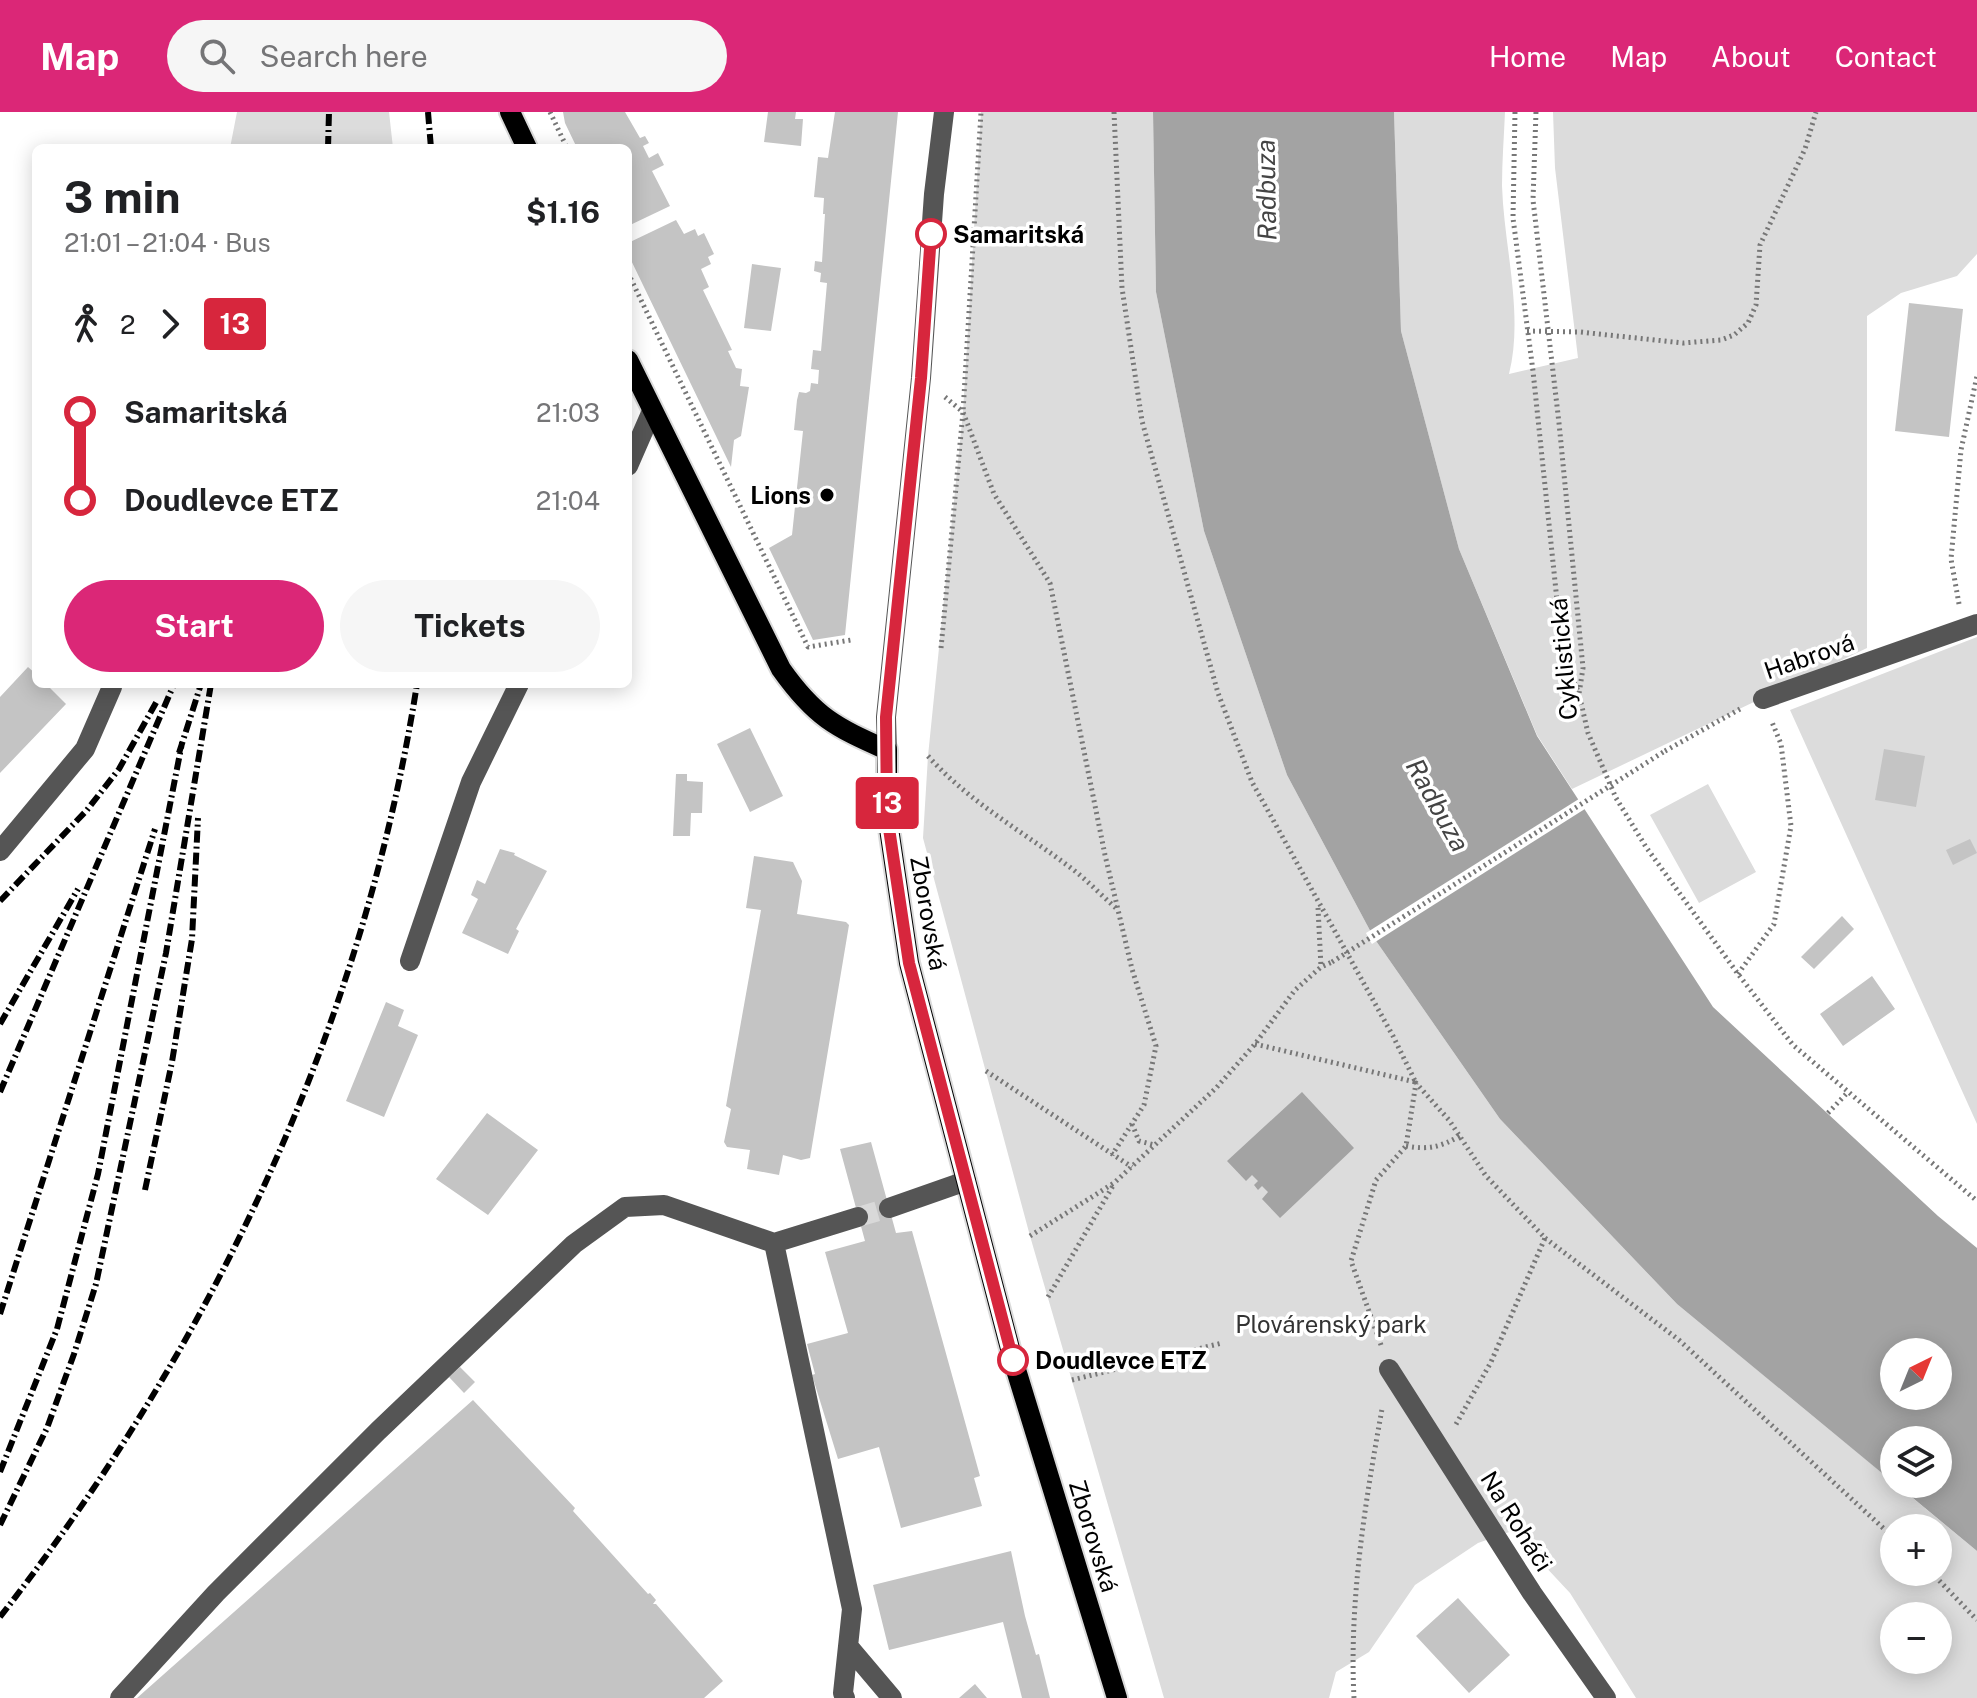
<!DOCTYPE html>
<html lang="en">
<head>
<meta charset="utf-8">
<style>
  body { margin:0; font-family:"Public Sans",sans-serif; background:#f6f6f6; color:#202124; height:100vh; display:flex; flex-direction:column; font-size:30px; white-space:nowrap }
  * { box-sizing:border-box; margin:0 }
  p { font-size:26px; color:#757577 }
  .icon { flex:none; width:44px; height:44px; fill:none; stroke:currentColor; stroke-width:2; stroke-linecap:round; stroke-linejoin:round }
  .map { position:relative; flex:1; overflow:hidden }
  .sheet { position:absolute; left:32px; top:32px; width:600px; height:544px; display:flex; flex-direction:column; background:#fff; border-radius:12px; box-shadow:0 4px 20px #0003 }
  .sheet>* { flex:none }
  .badge { padding:0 16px; border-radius:6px; font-size:28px; line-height:52px }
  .needle { width:52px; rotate:43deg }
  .tools { position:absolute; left:1880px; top:1226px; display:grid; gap:16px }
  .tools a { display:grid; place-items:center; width:72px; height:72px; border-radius:50%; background:#fff; box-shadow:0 4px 20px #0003; font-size:40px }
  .map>.badge { position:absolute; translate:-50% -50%; box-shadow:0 0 0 4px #fff }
  .legs { display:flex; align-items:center; gap:12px; height:88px; padding:0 32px; font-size:26px }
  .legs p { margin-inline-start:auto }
  .head { display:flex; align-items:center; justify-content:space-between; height:136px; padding:0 32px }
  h1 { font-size:44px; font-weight:700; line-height:60px }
  .cta { display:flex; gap:16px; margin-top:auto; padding:16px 32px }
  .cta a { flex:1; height:92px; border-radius:48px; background:#db2777; color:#fff; font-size:32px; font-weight:700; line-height:92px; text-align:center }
  .cta a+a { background:#f6f6f6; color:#202124 }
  ul { padding:0 32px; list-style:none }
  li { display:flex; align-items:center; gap:28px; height:88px; font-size:30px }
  li i { display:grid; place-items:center; width:12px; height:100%; margin:0 10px; background:currentColor }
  li i::after { content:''; width:20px; height:20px; margin:-10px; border:6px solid; border-radius:50%; background:#fff }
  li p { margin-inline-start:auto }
  li:first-child i { background:linear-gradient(#0000 50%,currentColor 0) }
  li:last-child i { background:linear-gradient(currentColor 50%,#0000 0) }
  header { display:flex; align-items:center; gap:48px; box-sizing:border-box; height:112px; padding:0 40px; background:#db2777; color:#fff }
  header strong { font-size:38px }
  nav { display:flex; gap:44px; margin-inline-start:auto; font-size:28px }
  .search { width:560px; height:72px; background:#f6f6f6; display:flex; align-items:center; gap:20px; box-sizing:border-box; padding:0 28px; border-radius:44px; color:#757577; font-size:30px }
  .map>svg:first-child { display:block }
  .green { fill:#dcdcdc; fill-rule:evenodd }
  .water { fill:#a3a3a3; fill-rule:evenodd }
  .pier { fill:#fff }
  .building { fill:#c4c4c4 }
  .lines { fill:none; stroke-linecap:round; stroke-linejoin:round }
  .minor-tunnel { stroke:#d9d9d9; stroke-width:20; stroke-dasharray:20 10; stroke-linecap:butt }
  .major-casing { stroke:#dbdbdb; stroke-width:24 }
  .path { stroke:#777; stroke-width:5; stroke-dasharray:2 4; stroke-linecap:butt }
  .minor { stroke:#555; stroke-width:20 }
  .major { stroke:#000; stroke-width:20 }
  .rail { stroke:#000; stroke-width:6; stroke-dasharray:12 4 2 4; stroke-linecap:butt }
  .path-bridge { stroke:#777; stroke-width:5; stroke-dasharray:2 4; stroke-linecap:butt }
  .line-1-casing { stroke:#fff; stroke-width:18 }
  .line-1 { stroke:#d7263d; stroke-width:12 }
  .stop-1-dot { fill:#fff; stroke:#d7263d; stroke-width:4 }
  .poi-dot { fill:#000; stroke:#fff; stroke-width:3 }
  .labels { text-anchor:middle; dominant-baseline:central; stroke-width:7; stroke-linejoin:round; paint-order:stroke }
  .stop-label { font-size:24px; font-weight:bold; fill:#000; stroke:#fff; text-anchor:start }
  .poi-label { font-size:24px; font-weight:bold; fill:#000; stroke:#fff; text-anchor:end }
  .street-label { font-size:24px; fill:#000; stroke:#fff }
  .park-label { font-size:24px; fill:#333; stroke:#fff }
  .water-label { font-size:26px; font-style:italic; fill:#444; stroke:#fff }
</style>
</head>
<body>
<header>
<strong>Map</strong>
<div class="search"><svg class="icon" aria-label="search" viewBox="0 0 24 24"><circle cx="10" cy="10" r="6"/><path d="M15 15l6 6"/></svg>Search here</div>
<nav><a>Home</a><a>Map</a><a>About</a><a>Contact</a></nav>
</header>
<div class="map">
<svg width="1977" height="1586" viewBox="0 0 1977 1586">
  <rect width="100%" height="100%" fill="#fff"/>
  <path class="green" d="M237,0H389L393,36H230Z
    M981,0H1153L1156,180L1204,419L1287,663L1374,826L1500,1007L1677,1192L1977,1439V1586H1636L1570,1481L1512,1419L1478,1431L1415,1473L1369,1540L1336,1560L1329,1586H1164L1030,1124L923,726L928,644L963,300ZM1894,1416H1938V1460H1894ZM1894,1504H1938V1548H1894Z
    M1394,0H1505C1504,24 1502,49 1502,74C1504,135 1524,203 1509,262L1578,246L1555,56L1553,0H1977V142L1957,164L1901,181L1867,204V536L1572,677L1537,623L1459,437L1401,219Z
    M1977,525V1012L1790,598Z
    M1708,672L1756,760L1699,791L1650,703Z"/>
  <path class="water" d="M1153,0H1394L1401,219L1459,437L1537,624L1713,895L1938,1104L1977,1136V1439L1896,1372H1938V1328H1894V1371L1677,1192L1500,1007L1374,826L1287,663L1204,419L1156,180ZM1894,1240H1938V1284H1894Z
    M1302,980L1354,1036L1280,1106L1262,1087L1268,1080L1262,1074L1258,1078L1254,1073L1258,1069L1252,1063L1246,1069L1227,1049Z"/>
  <path class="pier" d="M1582,685L1588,695L1372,832L1370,829L1366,821Z"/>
  <path class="building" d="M563,0H625L640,26L645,24L649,31L643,34L649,46L658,41L664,53L652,59L670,94L628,114V36H577L565,11Z
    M768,0H796L795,7H803L801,34L764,30Z
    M835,0H898L845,523L813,528L769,436L792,423L803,319L794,318L797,288L799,280L806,281L810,279L811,271L818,272L819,258L811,257L813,238L821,239L827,171L820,170L821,161L814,159L815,149L822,150L825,102H823L824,86L814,85L818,45L828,46Z
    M676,108L684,122L695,117L698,124L704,121L714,142L708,145L711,152L701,157L709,175L703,178L732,238L728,239L736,256L742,257L740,274L749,275L741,324L734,328L731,355L628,142V131Z
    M752,152L781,156L771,219L744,216Z
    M1909,191L1963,197L1949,325L1895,319Z
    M28,555L36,562V572H46L66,592L0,661V585Z
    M750,616L783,684L750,700L717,632Z
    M1884,637L1925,644L1916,695L1875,688Z
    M676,662H687V669L703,670L702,701H691L690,724H673Z
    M1970,727L1977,741L1953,753L1946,738Z
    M500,737L515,741L514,743L547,759L516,817L519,819L508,842L462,821L478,787L471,783L477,768L485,772Z
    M754,744L793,750L802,769L797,802L846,810L849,813L810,1046L801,1048L783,1043L779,1063L747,1057L750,1038L727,1035L724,1030L731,997L726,994L761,798L746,796Z
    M1842,804L1854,817L1814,857L1801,845Z
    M1872,864L1895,897L1843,934L1820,902Z
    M386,890L404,898L398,914L418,923L384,1005L346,989Z
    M487,1001L538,1038L488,1103L436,1067Z
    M871,1030L896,1121L912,1119L980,1364L974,1366L982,1394L901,1416L879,1335L838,1347L812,1263L815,1262L807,1232L848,1221L825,1140L865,1129L840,1037Z
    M460,1255L475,1270L464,1281L449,1265Z
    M473,1288L575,1396L573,1399L648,1482L650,1481L656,1488L653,1492H656L723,1569L704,1586H137Z
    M1011,1439L1025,1504L1036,1543L1039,1542L1050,1586H1022L1003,1510L889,1538L873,1473Z
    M1458,1486L1510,1543L1469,1581L1416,1524Z
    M975,1572L987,1586H959Z"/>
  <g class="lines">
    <path class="minor-tunnel" d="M858,1105L889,1096"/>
    <defs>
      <path id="major" d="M510,0L527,36
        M628,248L781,557C815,605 835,615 887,638V703L909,851L1013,1248L1117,1586"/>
    </defs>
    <use href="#major" class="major-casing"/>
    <path class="path" d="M550,0L567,36
      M1114,0L1122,176L1142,309L1218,581L1252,670L1393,924L1416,971
      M1515,0L1513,106L1533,259L1563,546L1579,581
      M1536,0L1533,88L1559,311L1583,556L1579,582L1588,621L1616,686L1646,735L1738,862L1793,933L1977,1089
      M628,161L808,535L851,528
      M1527,219L1580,220L1683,231L1721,228L1734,223L1748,211L1756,193L1760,133L1805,37L1816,0
      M945,285L963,300L994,382L1050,471L1105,743L1132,857L1156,934L1144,993L1112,1043
      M1959,492L1951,447L1961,338L1977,264
      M941,536L963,300L981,0
      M1665,639L1740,597
      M928,644C969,690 1022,719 1071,756C1087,768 1102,784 1117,797
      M1318,796L1321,855
      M1738,862L1774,812L1791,714L1781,632L1772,610
      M1255,932L1415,970
      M986,959L1132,1055
      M1828,1001L1848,980
      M1132,1012L1139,1029L1155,1033
      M1406,1034C1429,1038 1440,1035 1460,1024
      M1030,1124L1114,1071L1216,976L1255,932L1295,878L1321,855L1332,850
      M1545,1126L1679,1228L1894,1426
      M1048,1185L1114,1072
      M1381,1233L1351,1149L1376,1068L1406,1034L1416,971L1449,1008L1486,1064L1545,1126L1491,1250L1455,1314
      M1072,1268L1222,1231
      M1931,1460L1977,1508
      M1354,1586C1349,1490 1365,1391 1382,1297"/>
    <path class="minor" d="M628,354L652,299
      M1763,587L1977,512
      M887,638L886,605L921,266L934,82L944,0
      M0,739L85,637L112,575
      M410,849L471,670L519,572
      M889,1096L966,1069
      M1389,1257L1532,1481L1606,1586
      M848,1534L892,1586
      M120,1586L216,1481L378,1319L574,1132L625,1095L664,1093L774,1131
      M845,1586L843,1581L852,1497L774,1131L858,1105"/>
    <use href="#major" class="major"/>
    <path class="rail" d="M428,0L431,36
      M328,36L329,0
      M179,641L201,572
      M0,789L87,698L119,657L157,589
      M0,912L78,777
      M0,980L174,572
      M145,1078L172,950L192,827L198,706
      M0,1202L155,717
      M0,1360L57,1217L98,1062L182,631
      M0,1413L47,1316L74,1242L96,1172L166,841L211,572
      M0,1505C213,1232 363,915 417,572"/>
    <path class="path-bridge" d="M1332,850L1665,639"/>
  </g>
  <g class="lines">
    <defs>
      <path id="line-1" d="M931,122L921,266L886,605L887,703L909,851L1013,1248"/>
    </defs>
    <use href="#line-1" class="line-1-casing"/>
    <use href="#line-1" class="line-1"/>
  </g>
  <g class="stop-1-dot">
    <circle cx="931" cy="122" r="14"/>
    <circle cx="1013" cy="1248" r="14"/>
  </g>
  <circle class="poi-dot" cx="827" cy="383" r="8"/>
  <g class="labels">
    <g class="stop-label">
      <text x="953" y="122">Samaritská</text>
      <text x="1035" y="1248">Doudlevce ETZ</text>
    </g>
    <g class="poi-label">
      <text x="811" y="383">Lions</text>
    </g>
    <g class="street-label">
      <text transform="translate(1809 544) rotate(-19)">Habrová</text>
      <text transform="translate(1563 547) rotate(-95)">Cyklistická</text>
      <text transform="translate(929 801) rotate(80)">Zborovská</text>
      <text transform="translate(1517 1409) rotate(58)">Na Roháči</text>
      <text transform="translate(1094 1424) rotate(73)">Zborovská</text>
    </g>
    <g class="park-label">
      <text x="1331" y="1212">Plovárenský park</text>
    </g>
    <g class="water-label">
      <text transform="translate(1266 78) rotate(-91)">Radbuza</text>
      <text transform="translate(1438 693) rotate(61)">Radbuza</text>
    </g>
  </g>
</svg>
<div class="tools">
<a><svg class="needle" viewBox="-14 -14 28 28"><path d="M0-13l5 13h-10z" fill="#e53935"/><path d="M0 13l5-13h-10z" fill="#757577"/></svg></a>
<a><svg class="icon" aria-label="layers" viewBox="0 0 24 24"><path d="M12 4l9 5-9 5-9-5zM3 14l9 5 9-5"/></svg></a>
<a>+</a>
<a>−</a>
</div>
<b class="badge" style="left:887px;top:691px;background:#d7263d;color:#fff">13</b>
<section class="sheet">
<div class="head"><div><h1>3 min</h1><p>21:01 – 21:04 · Bus</p></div><b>$1.16</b></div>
<div class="legs"><svg class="icon" aria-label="walk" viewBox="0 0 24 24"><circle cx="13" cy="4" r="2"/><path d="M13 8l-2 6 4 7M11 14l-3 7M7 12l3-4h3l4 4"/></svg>2<svg class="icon" aria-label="forward" viewBox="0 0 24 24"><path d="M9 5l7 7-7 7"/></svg><b class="badge" style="background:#d7263d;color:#fff">13</b></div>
<ul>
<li><i style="color:#d7263d"></i><b>Samaritská</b><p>21:03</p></li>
<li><i style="color:#d7263d"></i><b>Doudlevce ETZ</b><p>21:04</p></li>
</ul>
<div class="cta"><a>Start</a><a>Tickets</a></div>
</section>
</div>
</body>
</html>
